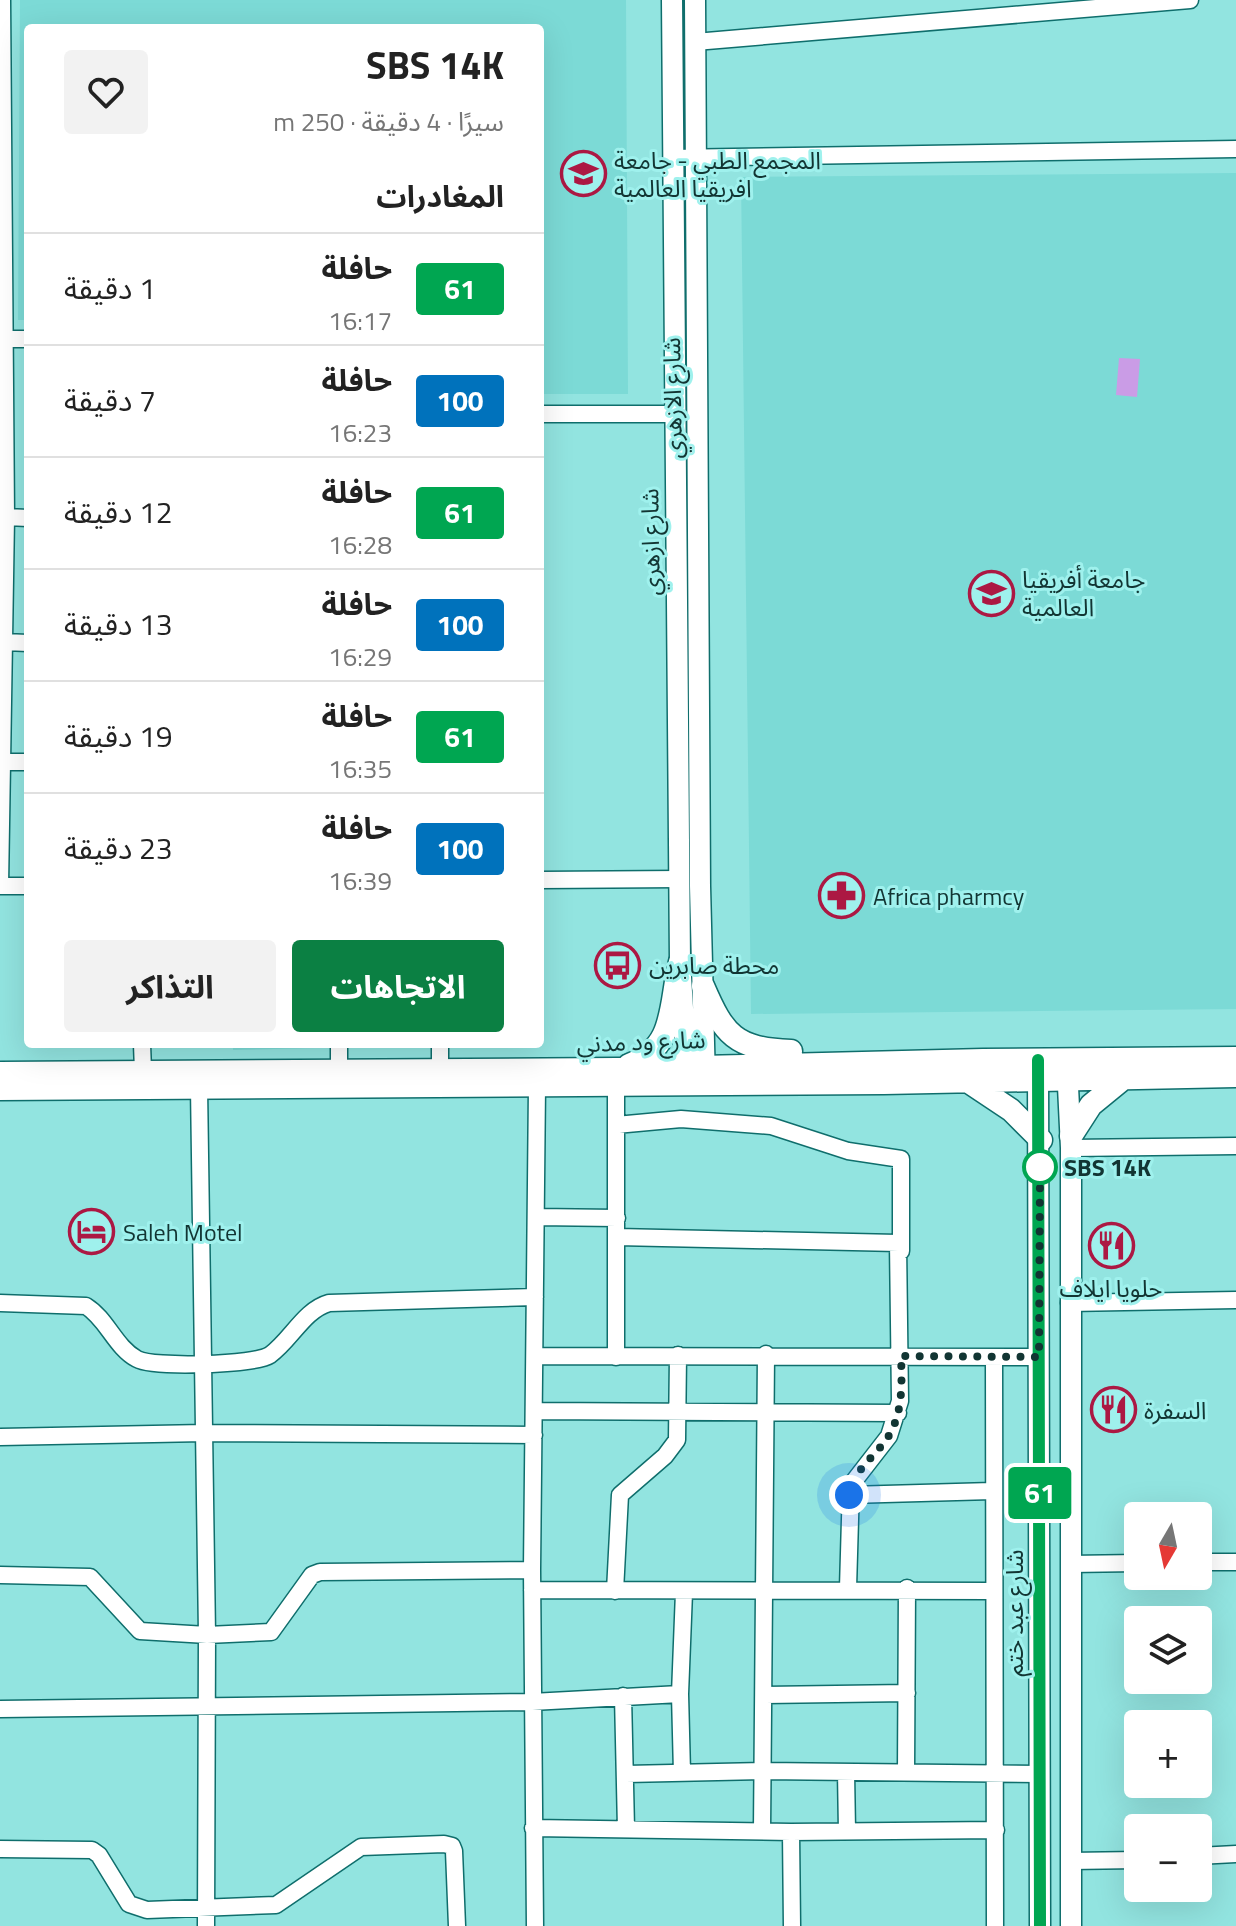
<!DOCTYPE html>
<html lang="ar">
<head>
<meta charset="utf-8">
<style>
  body { margin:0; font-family:"Titillium Web","Noto Sans Arabic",sans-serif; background:#f2f2f2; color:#222; direction:rtl; height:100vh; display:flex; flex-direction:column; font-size:30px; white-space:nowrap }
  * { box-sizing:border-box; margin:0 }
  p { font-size:26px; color:#767676 }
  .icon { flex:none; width:44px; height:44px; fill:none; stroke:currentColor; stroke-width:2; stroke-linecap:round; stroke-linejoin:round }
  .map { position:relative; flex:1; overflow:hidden; direction:ltr }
  .drawer { position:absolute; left:24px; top:24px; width:520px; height:1024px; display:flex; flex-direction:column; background:#fff; border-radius:8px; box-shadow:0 8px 32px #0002; direction:rtl }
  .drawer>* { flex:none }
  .badge { padding:0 16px; border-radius:6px; font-size:28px; line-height:52px }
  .needle { width:52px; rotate:189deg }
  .fabs { position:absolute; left:1124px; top:1502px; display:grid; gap:16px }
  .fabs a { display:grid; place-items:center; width:88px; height:88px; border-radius:8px; background:#fff; box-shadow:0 8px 32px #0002; font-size:40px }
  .you { position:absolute; width:40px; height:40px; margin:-20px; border:6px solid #fff; border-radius:50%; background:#1a73e8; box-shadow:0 0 0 12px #1a73e833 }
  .map>.badge { position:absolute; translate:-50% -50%; box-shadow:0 0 0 4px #fff }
  h2 { padding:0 40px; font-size:30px; line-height:72px }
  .round { display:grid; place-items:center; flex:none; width:84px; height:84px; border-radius:8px; background:#f2f2f2 }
  .summary { display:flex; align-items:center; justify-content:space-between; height:136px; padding:0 40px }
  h1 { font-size:38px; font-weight:700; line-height:60px }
  .action { display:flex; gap:16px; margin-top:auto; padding:16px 40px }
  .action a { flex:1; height:92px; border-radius:8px; background:#0b8043; color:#fff; font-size:32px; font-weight:700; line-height:92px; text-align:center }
  .action a+a { background:#f2f2f2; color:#222 }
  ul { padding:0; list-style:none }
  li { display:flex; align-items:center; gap:24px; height:112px; padding:0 40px; border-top:2px solid #e0e0e0 }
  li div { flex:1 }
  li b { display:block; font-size:30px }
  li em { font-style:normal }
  li .badge { min-width:88px; font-weight:700; text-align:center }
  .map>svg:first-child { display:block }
  .built { fill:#7cdad6 }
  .green { fill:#ca9ce6 }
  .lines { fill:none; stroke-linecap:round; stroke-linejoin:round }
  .minor-casing { stroke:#0f6e6c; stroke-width:19 }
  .major-casing { stroke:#0f6e6c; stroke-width:23 }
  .highway-casing { stroke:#0f6e6c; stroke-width:25 }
  .minor { stroke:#fff; stroke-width:16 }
  .major { stroke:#fff; stroke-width:20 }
  .highway { stroke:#fff; stroke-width:22 }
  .line-casing { stroke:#fff; stroke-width:18 }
  .line { stroke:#00a651; stroke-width:12 }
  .walk { stroke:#123533; stroke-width:8; stroke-dasharray:0 14.4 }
  .stop-dot { fill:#fff; stroke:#00a651; stroke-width:4 }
  .labels { text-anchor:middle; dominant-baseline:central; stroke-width:6; stroke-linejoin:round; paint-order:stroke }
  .poi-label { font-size:24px; fill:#123533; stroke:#9ff1ed; text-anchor:start }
  .street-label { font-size:24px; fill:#123533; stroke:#9ff1ed }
  .stop-label { font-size:24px; font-weight:bold; fill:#123533; stroke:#9ff1ed; text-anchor:start }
</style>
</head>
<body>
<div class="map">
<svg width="1236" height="1926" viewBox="0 0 1236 1926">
  <rect width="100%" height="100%" fill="#92e4e0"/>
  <path class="built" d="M20,0H626L628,394H540V28H28V320H18Z
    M1236,173V1009L751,1014L741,177Z
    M233,1044H315V1048L233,1050Z"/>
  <path class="green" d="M1119,358L1140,359L1137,397L1116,395Z"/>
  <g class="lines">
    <defs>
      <path id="minor" d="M695,42L1190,0
        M672,158L1236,149
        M4,339H28
        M540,414H675
        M6,517L28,518
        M4,642L28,643
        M2,762H28
        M540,880L680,879
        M0,886L6,517L2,0
        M0,886H28
        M142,1044L143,1071
        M339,1044V1071
        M440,1070V1044
        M199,1087L207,1635L206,1926
        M616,1125L681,1119L771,1126L848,1151L901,1159V1251
        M1071,1148L1236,1146
        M536,1217L617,1218
        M617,1237L898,1243L900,1401L889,1436L851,1485L848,1588
        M0,1303L86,1306C107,1319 115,1347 137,1359C153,1368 255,1365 270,1355C291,1340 304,1310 329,1303L535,1297
        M1069,1303L1236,1300
        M536,1356L1039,1357
        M616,1357V1085
        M994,1358L995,1926
        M534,1411L898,1413
        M0,1437L204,1433L534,1435
        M849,1495L992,1491
        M1198,1562H1236
        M1070,1564L1138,1563
        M0,1575L90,1577L140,1631L207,1635L271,1632L312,1575L320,1572L532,1570
        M532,1590L993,1591
        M615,1591L620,1495L665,1456L677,1440L678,1355
        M765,1695L907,1693
        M623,1696L626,1829
        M0,1709L532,1702L680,1694
        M846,1772L847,1831
        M906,1772L907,1588
        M682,1773L680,1694L684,1592
        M626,1774L763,1771L1040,1774
        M533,1828L791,1832L996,1830
        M762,1831L766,1354
        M791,1832L792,1926
        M0,1849L92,1850L99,1855L129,1904L147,1910L276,1905L361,1847L444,1844L452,1846L454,1851L457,1926
        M1198,1856L1236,1854
        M1070,1861L1138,1860
        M535,1926L532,1570L537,1086"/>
      <path id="major" d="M672,0L680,962L688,1083
        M695,0L700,886L705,1082
        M1038,1066L1040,1926
        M1067,1066L1071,1148V1926"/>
      <path id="highway" d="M703,986C724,1035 735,1049 791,1051
        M629,1065C677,1047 669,1004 680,962
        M0,1073L617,1069L983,1060L1236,1058
        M969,1082L1011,1110L1041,1140
        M0,1089L884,1083L1236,1076
        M1071,1136L1091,1105L1124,1078"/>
    </defs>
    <use href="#minor" class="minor-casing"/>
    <use href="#major" class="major-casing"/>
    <use href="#highway" class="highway-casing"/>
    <use href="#minor" class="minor"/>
    <use href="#major" class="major"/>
    <use href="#highway" class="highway"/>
  </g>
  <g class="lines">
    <defs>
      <path id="line" d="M1038,1060L1040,1926"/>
    </defs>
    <use href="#line" class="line-casing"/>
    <use href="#line" class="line"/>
    <path class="walk" d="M849,1495C853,1470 875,1457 888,1437C903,1413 902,1384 901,1356L1039,1357L1040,1167"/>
  </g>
  <defs>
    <symbol id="university-ring" viewBox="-11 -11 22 22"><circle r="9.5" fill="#9ff1ed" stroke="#ac1843" stroke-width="1.5"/><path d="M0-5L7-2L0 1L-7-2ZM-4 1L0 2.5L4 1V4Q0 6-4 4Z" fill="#ac1843"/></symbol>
    <symbol id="pharmacy-ring" viewBox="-11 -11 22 22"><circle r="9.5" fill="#9ff1ed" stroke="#ac1843" stroke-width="1.5"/><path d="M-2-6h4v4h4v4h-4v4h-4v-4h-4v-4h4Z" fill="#ac1843"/></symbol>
    <symbol id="bus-ring" viewBox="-11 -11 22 22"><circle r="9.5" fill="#9ff1ed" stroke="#ac1843" stroke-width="1.5"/><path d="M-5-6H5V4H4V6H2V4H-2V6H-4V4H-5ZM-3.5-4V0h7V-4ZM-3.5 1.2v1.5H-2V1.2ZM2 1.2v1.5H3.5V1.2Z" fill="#ac1843"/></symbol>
    <symbol id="hotel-ring" viewBox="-11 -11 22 22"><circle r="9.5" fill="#9ff1ed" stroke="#ac1843" stroke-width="1.5"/><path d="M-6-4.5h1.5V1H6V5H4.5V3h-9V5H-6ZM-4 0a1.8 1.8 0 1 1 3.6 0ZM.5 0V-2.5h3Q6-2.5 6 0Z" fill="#ac1843"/></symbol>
    <symbol id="restaurant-ring" viewBox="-11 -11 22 22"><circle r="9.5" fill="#9ff1ed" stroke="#ac1843" stroke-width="1.5"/><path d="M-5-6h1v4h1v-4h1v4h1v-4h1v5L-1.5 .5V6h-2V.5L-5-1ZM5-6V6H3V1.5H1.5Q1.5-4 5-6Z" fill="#ac1843"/></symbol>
  </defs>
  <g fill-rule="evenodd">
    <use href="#university-ring" x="558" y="148" width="51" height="51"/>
    <use href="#university-ring" x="966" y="568" width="51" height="51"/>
    <use href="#pharmacy-ring" x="816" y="870" width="51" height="51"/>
    <use href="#bus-ring" x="592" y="940" width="51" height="51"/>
    <use href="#hotel-ring" x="66" y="1206" width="51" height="51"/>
    <use href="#restaurant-ring" x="1086" y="1220" width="51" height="51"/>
    <use href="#restaurant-ring" x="1088" y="1384" width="51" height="51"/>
  </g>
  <circle class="stop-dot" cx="1040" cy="1167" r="16"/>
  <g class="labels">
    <g class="poi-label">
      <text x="614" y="160">المجمع الطبي - جامعة<tspan x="614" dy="28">افريقيا العالمية</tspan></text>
      <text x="1022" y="579">جامعة أفريقيا<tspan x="1022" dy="28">العالمية</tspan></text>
      <text x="873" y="896">Africa pharmcy</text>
      <text x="649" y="965">محطة صابرين</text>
      <text x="123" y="1232">Saleh Motel</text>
      <text x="1111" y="1288" text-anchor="middle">حلويا ايلاف</text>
      <text x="1144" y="1410">السفرة</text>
    </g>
    <g class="street-label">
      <text transform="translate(672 398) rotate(-91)">شارع الازهري</text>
      <text transform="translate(650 542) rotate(-91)">شارع ازهري</text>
      <text transform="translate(641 1041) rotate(-2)">شارع ود مدني</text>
      <text transform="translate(1014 1613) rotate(-90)">شارع عبد ختم</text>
    </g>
    <g class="stop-label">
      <text x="1064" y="1167">SBS 14K</text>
    </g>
  </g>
</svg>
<div class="fabs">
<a><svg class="needle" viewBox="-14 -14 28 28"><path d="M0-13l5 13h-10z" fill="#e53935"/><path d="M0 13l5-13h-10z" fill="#767676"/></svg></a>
<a><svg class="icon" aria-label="layers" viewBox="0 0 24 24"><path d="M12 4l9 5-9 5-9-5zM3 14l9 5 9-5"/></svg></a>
<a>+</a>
<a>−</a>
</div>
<div class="you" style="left:849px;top:1495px"></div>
<b class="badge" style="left:1040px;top:1493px;background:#00a651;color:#fff">61</b>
<section class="drawer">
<div class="summary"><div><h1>SBS 14K</h1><p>سيرًا · 4 دقيقة · 250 m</p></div><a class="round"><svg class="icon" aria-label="heart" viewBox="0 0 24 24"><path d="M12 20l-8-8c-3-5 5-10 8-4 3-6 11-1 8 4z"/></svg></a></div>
<h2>المغادرات</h2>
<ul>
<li><span class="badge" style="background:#00a651;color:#fff">61</span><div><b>حافلة</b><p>16:17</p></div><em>1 دقيقة</em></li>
<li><span class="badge" style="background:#0072bc;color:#fff">100</span><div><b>حافلة</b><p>16:23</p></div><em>7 دقيقة</em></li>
<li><span class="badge" style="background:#00a651;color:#fff">61</span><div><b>حافلة</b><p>16:28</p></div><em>12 دقيقة</em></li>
<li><span class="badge" style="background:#0072bc;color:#fff">100</span><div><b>حافلة</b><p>16:29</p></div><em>13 دقيقة</em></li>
<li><span class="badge" style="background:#00a651;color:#fff">61</span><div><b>حافلة</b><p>16:35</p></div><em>19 دقيقة</em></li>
<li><span class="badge" style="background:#0072bc;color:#fff">100</span><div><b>حافلة</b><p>16:39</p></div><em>23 دقيقة</em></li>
</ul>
<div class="action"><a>الاتجاهات</a><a>التذاكر</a></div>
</section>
</div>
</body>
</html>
